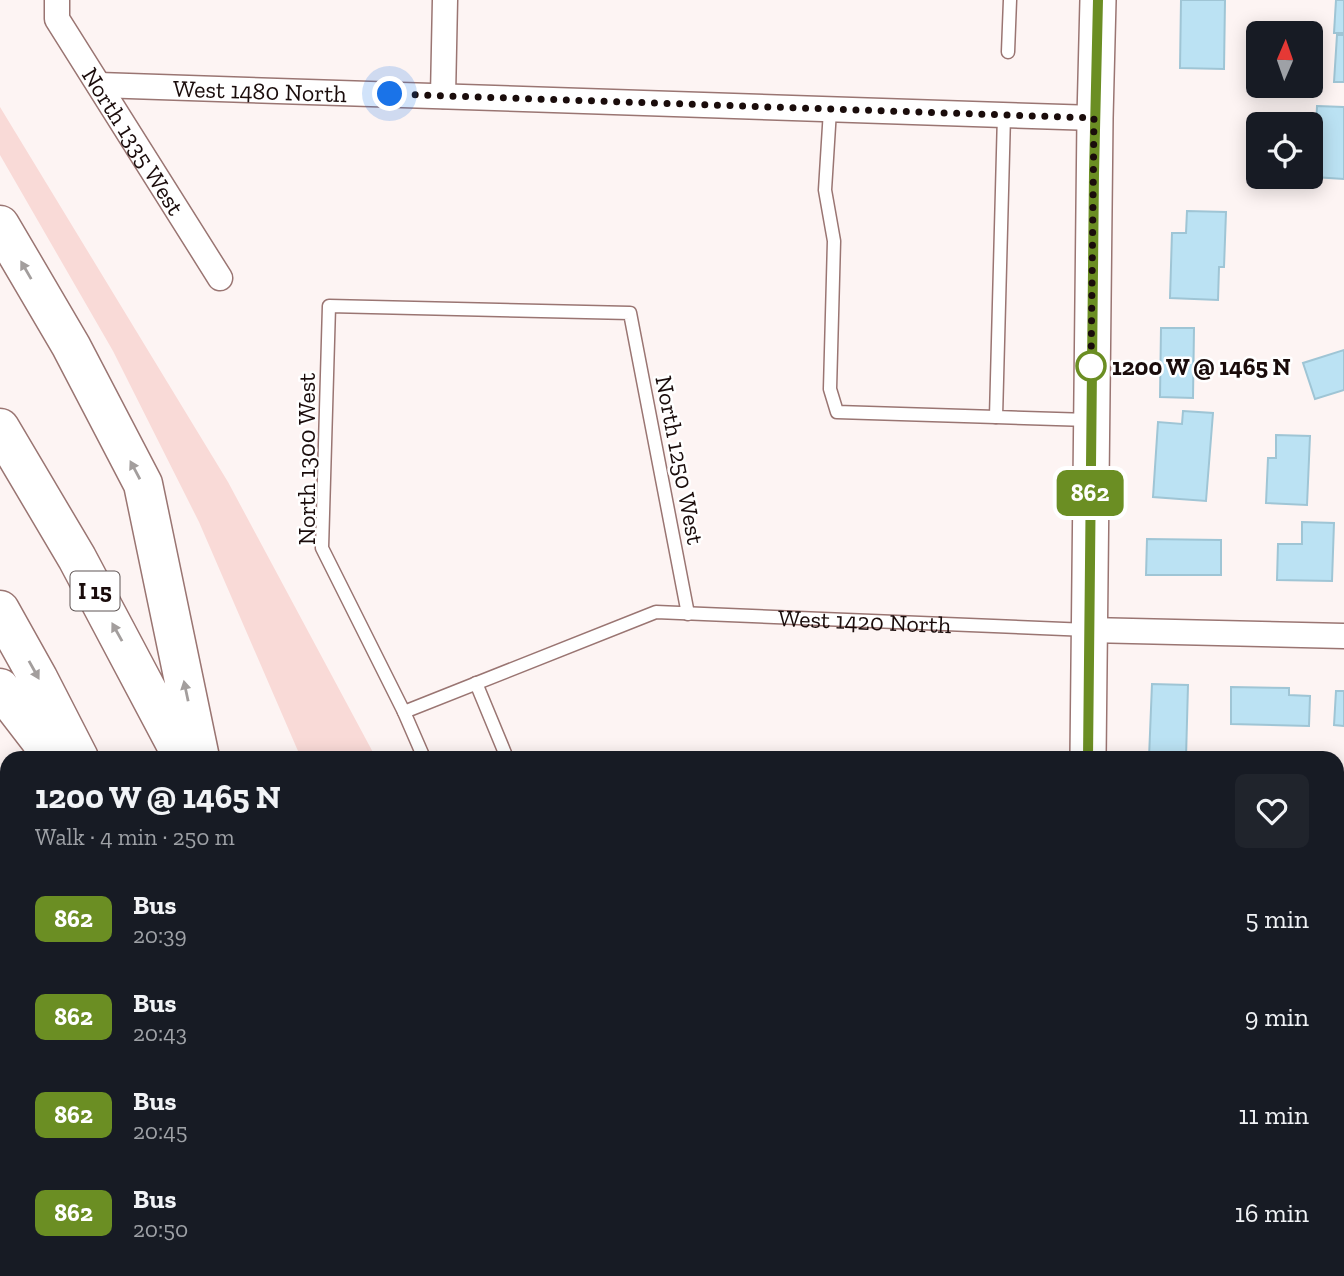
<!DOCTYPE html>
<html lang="en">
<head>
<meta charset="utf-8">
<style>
  body { margin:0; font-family:"Zilla Slab",serif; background:#20242c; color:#f1f3f6; height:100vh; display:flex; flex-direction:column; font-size:26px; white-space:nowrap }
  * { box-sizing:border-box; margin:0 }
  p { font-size:23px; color:#9ea1a6 }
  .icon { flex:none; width:38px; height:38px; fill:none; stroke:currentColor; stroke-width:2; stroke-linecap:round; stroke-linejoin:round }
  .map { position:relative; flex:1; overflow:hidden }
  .sheet { position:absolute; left:0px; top:751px; width:1344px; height:527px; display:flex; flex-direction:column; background:#171b24; border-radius:21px 21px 0 0; box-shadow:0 4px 18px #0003 }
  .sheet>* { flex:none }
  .badge { padding:0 14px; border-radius:10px; font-size:24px; line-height:46px }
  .needle { width:46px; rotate:2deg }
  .tools { position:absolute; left:1246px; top:21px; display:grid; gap:14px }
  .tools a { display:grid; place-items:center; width:77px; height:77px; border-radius:10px; background:#171b24; box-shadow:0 4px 18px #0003; font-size:35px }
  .you { position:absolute; width:35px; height:35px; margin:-18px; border:5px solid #fff; border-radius:50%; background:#1a73e8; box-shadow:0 0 0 10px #1a73e833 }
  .map>.badge { position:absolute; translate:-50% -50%; box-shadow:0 0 0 4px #fff }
  .round { display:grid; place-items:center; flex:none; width:74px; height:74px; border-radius:10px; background:#20242c }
  .headline { display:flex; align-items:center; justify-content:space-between; height:119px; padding:0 35px }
  h1 { font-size:33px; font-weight:800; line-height:52px }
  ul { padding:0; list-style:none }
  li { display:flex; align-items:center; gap:21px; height:98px; padding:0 35px }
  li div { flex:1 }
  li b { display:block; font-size:26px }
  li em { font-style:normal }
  li .badge { min-width:77px; font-weight:700; text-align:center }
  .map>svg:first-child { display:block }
  .green { fill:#f9dad7 }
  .building { fill:#bbe2f3; stroke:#9fc5d5; stroke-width:2 }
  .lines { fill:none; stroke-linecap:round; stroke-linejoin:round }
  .lane-casing { stroke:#9a7572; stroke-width:15 }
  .street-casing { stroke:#9a7572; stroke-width:27 }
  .secondary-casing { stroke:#9a7572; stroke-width:38 }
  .highway-casing { stroke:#9a7572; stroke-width:41 }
  .lane { stroke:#fff; stroke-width:12 }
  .street { stroke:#fff; stroke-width:24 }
  .secondary { stroke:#fff; stroke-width:35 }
  .highway { stroke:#fff; stroke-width:38 }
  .oneway { fill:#a39e9d }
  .line-casing { stroke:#fff; stroke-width:16 }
  .line { stroke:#6b8e23; stroke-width:10 }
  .walk { stroke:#1a0c0b; stroke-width:7; stroke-dasharray:0 12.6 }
  .stop-dot { fill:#fff; stroke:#6b8e23; stroke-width:3.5 }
  .labels { text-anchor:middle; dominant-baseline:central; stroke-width:5; stroke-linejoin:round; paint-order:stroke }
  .shield { fill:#fff; stroke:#5f5554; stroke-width:2 }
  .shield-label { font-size:23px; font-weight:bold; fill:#1a0c0b }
  .street-label { font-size:24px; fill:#1a0c0b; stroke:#fff }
  .stop-label { font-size:24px; font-weight:bold; fill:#1a0c0b; stroke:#fff; text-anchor:start }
</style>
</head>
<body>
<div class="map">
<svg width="1344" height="1276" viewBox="0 0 1344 1276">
  <rect width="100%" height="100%" fill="#fdf4f3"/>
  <path class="green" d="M0,107L228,482L376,758H301L199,522L113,351L0,155Z"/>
  <path class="building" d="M1181,0H1225L1224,69L1180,68Z
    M1336,0H1344V33H1334Z
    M1337,35H1344V82H1334Z
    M1317,106L1344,107V179L1314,177Z
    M1187,211L1226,212L1224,267H1219L1218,300L1170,298L1172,233H1186Z
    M1161,328H1194L1193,398L1160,397Z
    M1344,350V390L1315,399L1303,363Z
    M1183,411L1213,413L1206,501L1153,497L1158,422L1182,424Z
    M1276,435L1310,436L1307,505L1266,503L1268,458H1276Z
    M1302,522L1334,523L1332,581L1277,580L1278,544H1302Z
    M1147,539L1221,540V575H1146Z
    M1152,684L1188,685L1186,758H1149Z
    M1231,687L1289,688V695L1310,696L1309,726L1231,724Z
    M1336,691H1344V726L1334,725Z
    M1337,812L1344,813V849H1337Z
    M1337,1012H1344V1048H1337Z
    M1337,1133L1344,1134V1174H1337Z
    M791,1270H869V1273L937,1276H791Z"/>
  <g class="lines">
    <defs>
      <g id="lane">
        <path d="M1008,52L1010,0"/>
        <path d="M830,110L825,190L834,241L830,389L837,412L996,417"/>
        <path d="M1004,115L996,417L1089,420"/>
        <path d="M476,683L507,758"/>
        <path id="s1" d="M404,712L656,612L1088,630"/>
        <path d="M424,758L404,712L322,548L329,306L630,313L688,614"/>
        <path d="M0,1180L7,1201"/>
        <path d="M31,1270L33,1276"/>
      </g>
      <g id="street">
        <path id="s2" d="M57,0V19L220,278"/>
        <path id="s3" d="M99,85L1095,118"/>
        <path d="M443,96L445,0"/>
        <path d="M1089,630L1344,636"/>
        <path d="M1337,930H1344"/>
        <path d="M1337,1238L1344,1239"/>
      </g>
      <path id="secondary" d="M1088,758L1095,118L1098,0
        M1085,1276V1270"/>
      <path id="highway" d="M0,225L71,346L143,484L200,758
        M0,428L77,558L183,758
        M0,610L38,678L79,758
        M0,688L54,758
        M302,1270L304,1276
        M401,1270L403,1276"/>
    </defs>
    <use href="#lane" class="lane-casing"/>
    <use href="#street" class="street-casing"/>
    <use href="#secondary" class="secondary-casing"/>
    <use href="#highway" class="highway-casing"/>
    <use href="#lane" class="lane"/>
    <use href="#street" class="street"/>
    <use href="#secondary" class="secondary"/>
    <use href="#highway" class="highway"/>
  </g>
  <defs><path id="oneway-solid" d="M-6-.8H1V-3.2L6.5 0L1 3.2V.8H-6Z" transform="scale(1.75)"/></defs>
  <g class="oneway">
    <use href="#oneway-solid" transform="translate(26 270) rotate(-120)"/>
    <use href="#oneway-solid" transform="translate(135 470) rotate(-118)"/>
    <use href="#oneway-solid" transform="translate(117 632) rotate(-119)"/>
    <use href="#oneway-solid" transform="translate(34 670) rotate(61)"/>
    <use href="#oneway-solid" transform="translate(186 691) rotate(-102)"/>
  </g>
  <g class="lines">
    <defs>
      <path id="line" d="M1088,758L1094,173L1098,0"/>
    </defs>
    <use href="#line" class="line-casing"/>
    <use href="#line" class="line"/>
    <path class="walk" d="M390,94L1094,118L1091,366"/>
  </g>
  <circle class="stop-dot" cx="1091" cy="366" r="14"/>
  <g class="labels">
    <rect class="shield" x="70.5" y="571.5" width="49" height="39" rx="5"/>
    <g class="shield-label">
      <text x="95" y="591">I 15</text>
    </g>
    <g class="street-label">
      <text stroke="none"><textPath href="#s3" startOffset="161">West 1480 North</textPath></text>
      <text stroke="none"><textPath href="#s2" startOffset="163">North 1335 West</textPath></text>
      <text transform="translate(306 459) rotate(-90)">North 1300 West</text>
      <text transform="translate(680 460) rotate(79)">North 1250 West</text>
      <text stroke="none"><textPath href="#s1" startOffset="480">West 1420 North</textPath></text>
    </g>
    <g class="stop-label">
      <text x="1112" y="366">1200 W @ 1465 N</text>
    </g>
  </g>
</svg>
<div class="tools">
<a><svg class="needle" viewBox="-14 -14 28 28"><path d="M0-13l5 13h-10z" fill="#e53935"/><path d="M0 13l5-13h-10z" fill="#9ea1a6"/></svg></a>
<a><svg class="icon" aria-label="locate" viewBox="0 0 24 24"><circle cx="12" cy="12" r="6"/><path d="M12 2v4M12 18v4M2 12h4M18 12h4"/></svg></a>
</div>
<div class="you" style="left:390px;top:94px"></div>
<b class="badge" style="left:1090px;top:493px;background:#6b8e23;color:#fff">862</b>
<section class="sheet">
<div class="headline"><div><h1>1200 W @ 1465 N</h1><p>Walk · 4 min · 250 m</p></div><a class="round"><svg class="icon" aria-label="heart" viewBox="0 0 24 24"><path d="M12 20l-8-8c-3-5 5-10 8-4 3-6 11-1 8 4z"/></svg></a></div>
<ul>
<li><span class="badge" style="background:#6b8e23;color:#fff">862</span><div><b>Bus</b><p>20:39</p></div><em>5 min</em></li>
<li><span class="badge" style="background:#6b8e23;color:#fff">862</span><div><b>Bus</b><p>20:43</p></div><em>9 min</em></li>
<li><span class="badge" style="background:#6b8e23;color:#fff">862</span><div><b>Bus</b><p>20:45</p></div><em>11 min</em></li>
<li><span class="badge" style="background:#6b8e23;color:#fff">862</span><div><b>Bus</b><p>20:50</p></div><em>16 min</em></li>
</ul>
</section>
</div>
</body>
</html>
